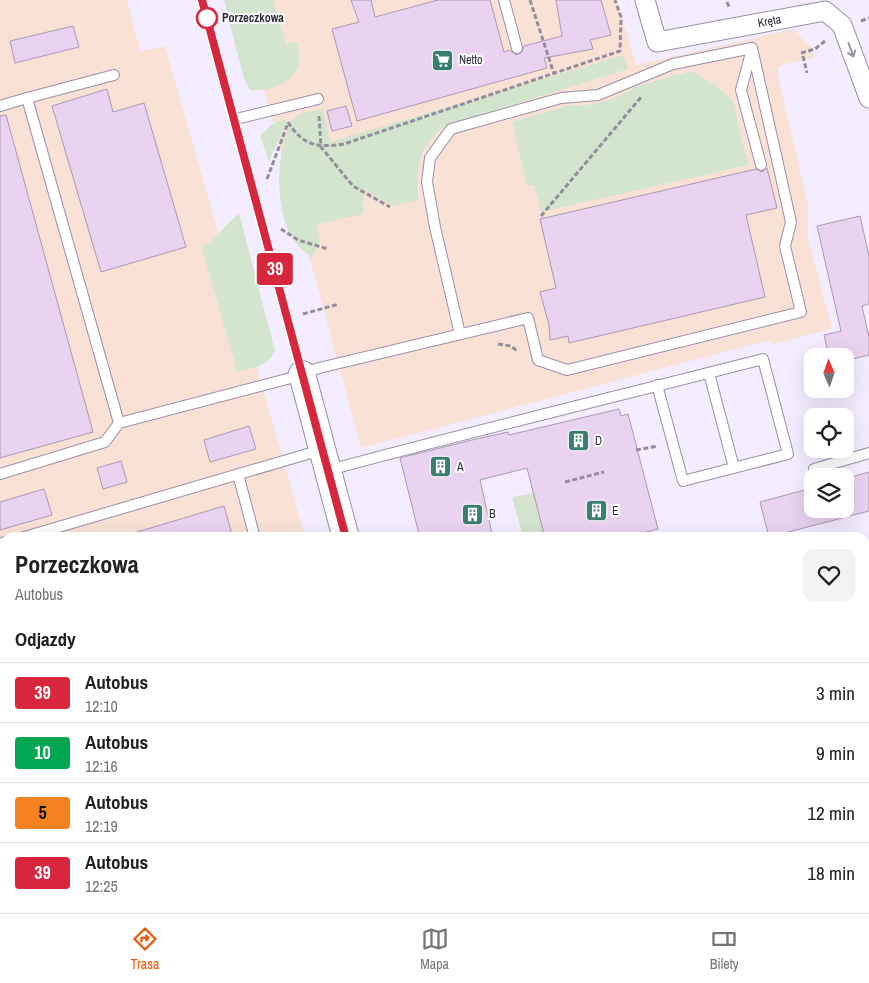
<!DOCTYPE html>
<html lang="pl">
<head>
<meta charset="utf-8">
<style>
  body { margin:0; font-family:"Archivo Narrow",sans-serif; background:#f2f2f2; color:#202124; height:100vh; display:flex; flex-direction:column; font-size:19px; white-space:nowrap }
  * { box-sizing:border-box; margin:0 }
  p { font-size:16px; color:#757577 }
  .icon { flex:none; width:28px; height:28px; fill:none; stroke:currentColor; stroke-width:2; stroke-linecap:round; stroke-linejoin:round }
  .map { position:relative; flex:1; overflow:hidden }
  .details { position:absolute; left:0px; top:532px; width:870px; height:381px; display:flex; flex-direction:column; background:#fff; border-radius:15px 15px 0 0; box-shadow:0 5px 20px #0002 }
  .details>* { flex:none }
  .badge { padding:0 10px; border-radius:4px; font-size:18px; line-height:32px }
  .needle { width:32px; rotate:358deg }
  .tools { position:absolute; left:804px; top:348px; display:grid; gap:10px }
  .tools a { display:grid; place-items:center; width:50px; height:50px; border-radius:10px; background:#fff; box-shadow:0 5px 20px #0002; font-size:25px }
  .map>.badge { position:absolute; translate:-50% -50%; box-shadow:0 0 0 2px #fff }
  h2 { padding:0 15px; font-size:19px; line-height:45px }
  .round { display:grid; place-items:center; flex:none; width:52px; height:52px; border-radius:10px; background:#f2f2f2 }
  .headline { display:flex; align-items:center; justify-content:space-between; height:85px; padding:0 15px }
  h1 { font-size:24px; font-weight:700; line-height:38px }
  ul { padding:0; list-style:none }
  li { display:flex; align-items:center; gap:15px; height:60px; padding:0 15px; border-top:1px solid #e0e0e0 }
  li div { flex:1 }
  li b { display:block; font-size:19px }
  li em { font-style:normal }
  li .badge { min-width:55px; font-weight:700; text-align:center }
  .tab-bar { display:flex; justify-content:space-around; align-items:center; height:70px; border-top:1px solid #e0e0e0; background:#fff; font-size:14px; color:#757577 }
  .tab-bar a { display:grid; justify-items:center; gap:2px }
  .tab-bar .on { color:#ea580c }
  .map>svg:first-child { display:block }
  .commercial { fill:#f9e1d6 }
  .green { fill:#d3e5ce }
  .building { fill:#ead2f1; stroke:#ab98b1 }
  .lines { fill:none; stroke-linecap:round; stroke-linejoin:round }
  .lane-casing { stroke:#9a8faa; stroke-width:12 }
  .street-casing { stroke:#9a8faa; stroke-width:21 }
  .secondary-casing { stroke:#9a8faa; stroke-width:28 }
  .path { stroke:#938d9c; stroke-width:3; stroke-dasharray:5 2.5; stroke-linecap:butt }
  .lane { stroke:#fff; stroke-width:10 }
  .street { stroke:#fff; stroke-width:19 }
  .secondary { stroke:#fff; stroke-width:26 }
  .oneway { stroke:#98959b }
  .line-casing { stroke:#fff; stroke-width:11 }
  .line { stroke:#d7263d; stroke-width:8 }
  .stop-dot { fill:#fff; stroke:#d7263d; stroke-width:2.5 }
  .labels { text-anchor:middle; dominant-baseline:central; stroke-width:4; stroke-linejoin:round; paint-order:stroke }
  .stop-label { font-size:12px; font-weight:bold; fill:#302b37; stroke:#fefefe; text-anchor:start }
  .street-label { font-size:12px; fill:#302b37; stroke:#fefefe }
  .poi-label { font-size:12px; fill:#302b37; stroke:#fefefe; text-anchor:start }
</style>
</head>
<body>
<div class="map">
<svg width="869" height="913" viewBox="0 0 869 913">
  <rect width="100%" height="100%" fill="#f4edff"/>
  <path class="commercial" d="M0,0H127L140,51L165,46L305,537L5,538V909H403L404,913H0Z
    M240,0H617L636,65L793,29L812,48L815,58L785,64L778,68V76L808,205V238L832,329L772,344L770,340L361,448Z
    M869,591V913H476L475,909H865V592Z"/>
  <path class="green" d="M224,0H273L286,44L297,42C298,48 300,56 299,62C295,83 269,92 250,90L244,79Z
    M623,55L628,69L446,126C419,144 415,169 419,200L393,206L364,189L363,214L316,225L320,242L312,257C277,237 275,182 283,146C286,135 287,124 297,116C303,111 315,111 323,109L330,142Z
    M691,71L714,84L733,101L748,165L541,212L534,185H527L512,122L570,105L581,106L606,101L621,96L637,86Z
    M285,119L287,123L269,161L260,136L271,125Z
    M239,213L275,351C269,365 252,369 237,371L202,249Z
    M534,493L545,537H523L512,497Z"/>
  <path class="building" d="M351,0H371L375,17L438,0H490L504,52L510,50L516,55L522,52L524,46L562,36L556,0H601L611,35L590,40L593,49L544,58L547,68L357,121L332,29L359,22Z
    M73,26L79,47L15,63L10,41Z
    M107,89L113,112L144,103L186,247L101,272L52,106Z
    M346,106L352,126L332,131L327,111Z
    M6,115L93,432L0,458V116Z
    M767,168L777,208L746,215L765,297L569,343L568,336L550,340L549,325L540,292L556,288L540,219L756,169L762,172Z
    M860,216L869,256V304L862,306L869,337V355L845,361V356H829L824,335L841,331L817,226Z
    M619,409L621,416L628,414L658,529L624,538H545L527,468L480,480L493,538H420L400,458L472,440L508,432L509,435Z
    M249,426L256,449L210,462L204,440Z
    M121,461L127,482L103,489L97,468Z
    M869,472V511L769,537L760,502L812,488V509H845V479Z
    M44,489L52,515L0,530V502Z
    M224,506L233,538H134V533Z"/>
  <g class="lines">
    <defs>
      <path id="lane" d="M504,0L517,48
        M752,49L741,90L761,165
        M27,98L114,75
        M0,106L27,98L119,423
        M236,119L318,99
        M709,373L734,468
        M814,469L869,453
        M329,470C473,431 618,396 763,359L788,454L683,481L657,385
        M0,474L105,442L119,423L287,379L319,368L528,318L538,360L567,370L801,312L785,246L791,222L752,48L673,64L598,95L561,98L451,129L430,158L427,182L435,227L460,334
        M238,474L255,538
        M21,538L321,450
        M0,544L5,542
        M865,601L869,600
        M0,628L2,635L5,634
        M0,699L5,698
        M0,866L5,865
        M865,876L869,877
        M789,909L791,913
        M644,913L661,909"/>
      <g id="street">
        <path id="s1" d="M645,0L657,42L825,11L842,25L869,98"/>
      </g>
      <path id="secondary" d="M302,374L346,538
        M428,909L430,913
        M453,909L454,913"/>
    </defs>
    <use href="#lane" class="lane-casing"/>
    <use href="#street" class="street-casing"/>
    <use href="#secondary" class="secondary-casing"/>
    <path class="path" d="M530,0L554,74
      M727,2L730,9
      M861,21L869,18
      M801,53L815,49L825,41
      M803,56L807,73
      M319,116L321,147L353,186L390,207
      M288,122C303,146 318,148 344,144L620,51L621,17L615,0
      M267,179L288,123
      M541,216L642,96
      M281,229L298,240L328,249
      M303,314L339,304
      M498,344L511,346L517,351
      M636,450L658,446
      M565,482L604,472
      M541,909L543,913"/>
    <use href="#lane" class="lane"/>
    <use href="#street" class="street"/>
    <use href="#secondary" class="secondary"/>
  </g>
  <defs><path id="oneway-shaft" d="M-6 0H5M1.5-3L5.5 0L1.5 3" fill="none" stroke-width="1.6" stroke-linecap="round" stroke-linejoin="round" transform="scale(1.25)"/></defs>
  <use class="oneway" href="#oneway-shaft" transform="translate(851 50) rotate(70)"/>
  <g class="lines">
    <defs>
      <path id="line" d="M202,0L346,538"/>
    </defs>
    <use href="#line" class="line-casing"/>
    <use href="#line" class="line"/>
  </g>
  <defs>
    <symbol id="supermarket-square" viewBox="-11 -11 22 22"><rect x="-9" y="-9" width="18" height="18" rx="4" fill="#3a7e72" stroke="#fefefe"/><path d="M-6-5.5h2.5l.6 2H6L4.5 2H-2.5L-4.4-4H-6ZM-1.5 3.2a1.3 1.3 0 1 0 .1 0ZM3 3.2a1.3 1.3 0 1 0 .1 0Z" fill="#fff"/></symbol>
    <symbol id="building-square" viewBox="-11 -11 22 22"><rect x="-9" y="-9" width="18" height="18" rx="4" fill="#3a7e72" stroke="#fefefe"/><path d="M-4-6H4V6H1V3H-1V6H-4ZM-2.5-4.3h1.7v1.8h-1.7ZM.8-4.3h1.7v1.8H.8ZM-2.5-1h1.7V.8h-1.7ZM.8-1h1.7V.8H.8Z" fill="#fff"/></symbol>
  </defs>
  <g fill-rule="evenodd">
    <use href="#supermarket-square" x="430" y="48" width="25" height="25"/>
    <use href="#building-square" x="566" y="428" width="25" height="25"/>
    <use href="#building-square" x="428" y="454" width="25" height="25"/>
    <use href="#building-square" x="584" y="498" width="25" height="25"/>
    <use href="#building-square" x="460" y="502" width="25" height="25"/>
  </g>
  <circle class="stop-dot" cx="207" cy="18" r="10"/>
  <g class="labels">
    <g class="stop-label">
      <text x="222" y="18">Porzeczkowa</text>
    </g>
    <g class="street-label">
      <text stroke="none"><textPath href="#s1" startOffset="158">Kręta</textPath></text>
    </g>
    <g class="poi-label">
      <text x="459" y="60">Netto</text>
      <text x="595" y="441">D</text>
      <text x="457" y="467">A</text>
      <text x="612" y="511">E</text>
      <text x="489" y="514">B</text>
    </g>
  </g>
</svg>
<div class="tools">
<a><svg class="needle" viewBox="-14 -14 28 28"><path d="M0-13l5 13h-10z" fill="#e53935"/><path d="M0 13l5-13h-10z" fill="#757577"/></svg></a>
<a><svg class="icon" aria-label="locate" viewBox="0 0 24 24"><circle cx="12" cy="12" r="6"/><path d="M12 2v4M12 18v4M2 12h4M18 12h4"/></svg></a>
<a><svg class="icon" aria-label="layers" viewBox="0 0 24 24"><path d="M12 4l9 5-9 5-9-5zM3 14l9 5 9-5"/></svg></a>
</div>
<b class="badge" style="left:275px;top:269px;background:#d7263d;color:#fff">39</b>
<section class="details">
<div class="headline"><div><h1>Porzeczkowa</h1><p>Autobus</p></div><a class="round"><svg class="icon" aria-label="heart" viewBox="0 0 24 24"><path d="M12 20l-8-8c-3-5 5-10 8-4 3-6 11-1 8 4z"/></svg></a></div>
<h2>Odjazdy</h2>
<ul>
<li><span class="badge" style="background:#d7263d;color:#fff">39</span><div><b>Autobus</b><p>12:10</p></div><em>3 min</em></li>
<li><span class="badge" style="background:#00a651;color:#fff">10</span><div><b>Autobus</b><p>12:16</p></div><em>9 min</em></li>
<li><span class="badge" style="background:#f58220;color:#111">5</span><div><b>Autobus</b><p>12:19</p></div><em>12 min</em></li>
<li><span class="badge" style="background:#d7263d;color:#fff">39</span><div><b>Autobus</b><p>12:25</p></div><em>18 min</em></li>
</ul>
</section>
</div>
<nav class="tab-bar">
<a class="on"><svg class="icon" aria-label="directions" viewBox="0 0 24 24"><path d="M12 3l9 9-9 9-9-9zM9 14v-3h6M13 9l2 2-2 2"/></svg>Trasa</a>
<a><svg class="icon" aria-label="map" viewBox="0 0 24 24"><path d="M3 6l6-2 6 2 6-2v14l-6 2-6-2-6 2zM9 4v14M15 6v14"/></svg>Mapa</a>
<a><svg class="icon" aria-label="tickets" viewBox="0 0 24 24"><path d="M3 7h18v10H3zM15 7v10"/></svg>Bilety</a>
</nav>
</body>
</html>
